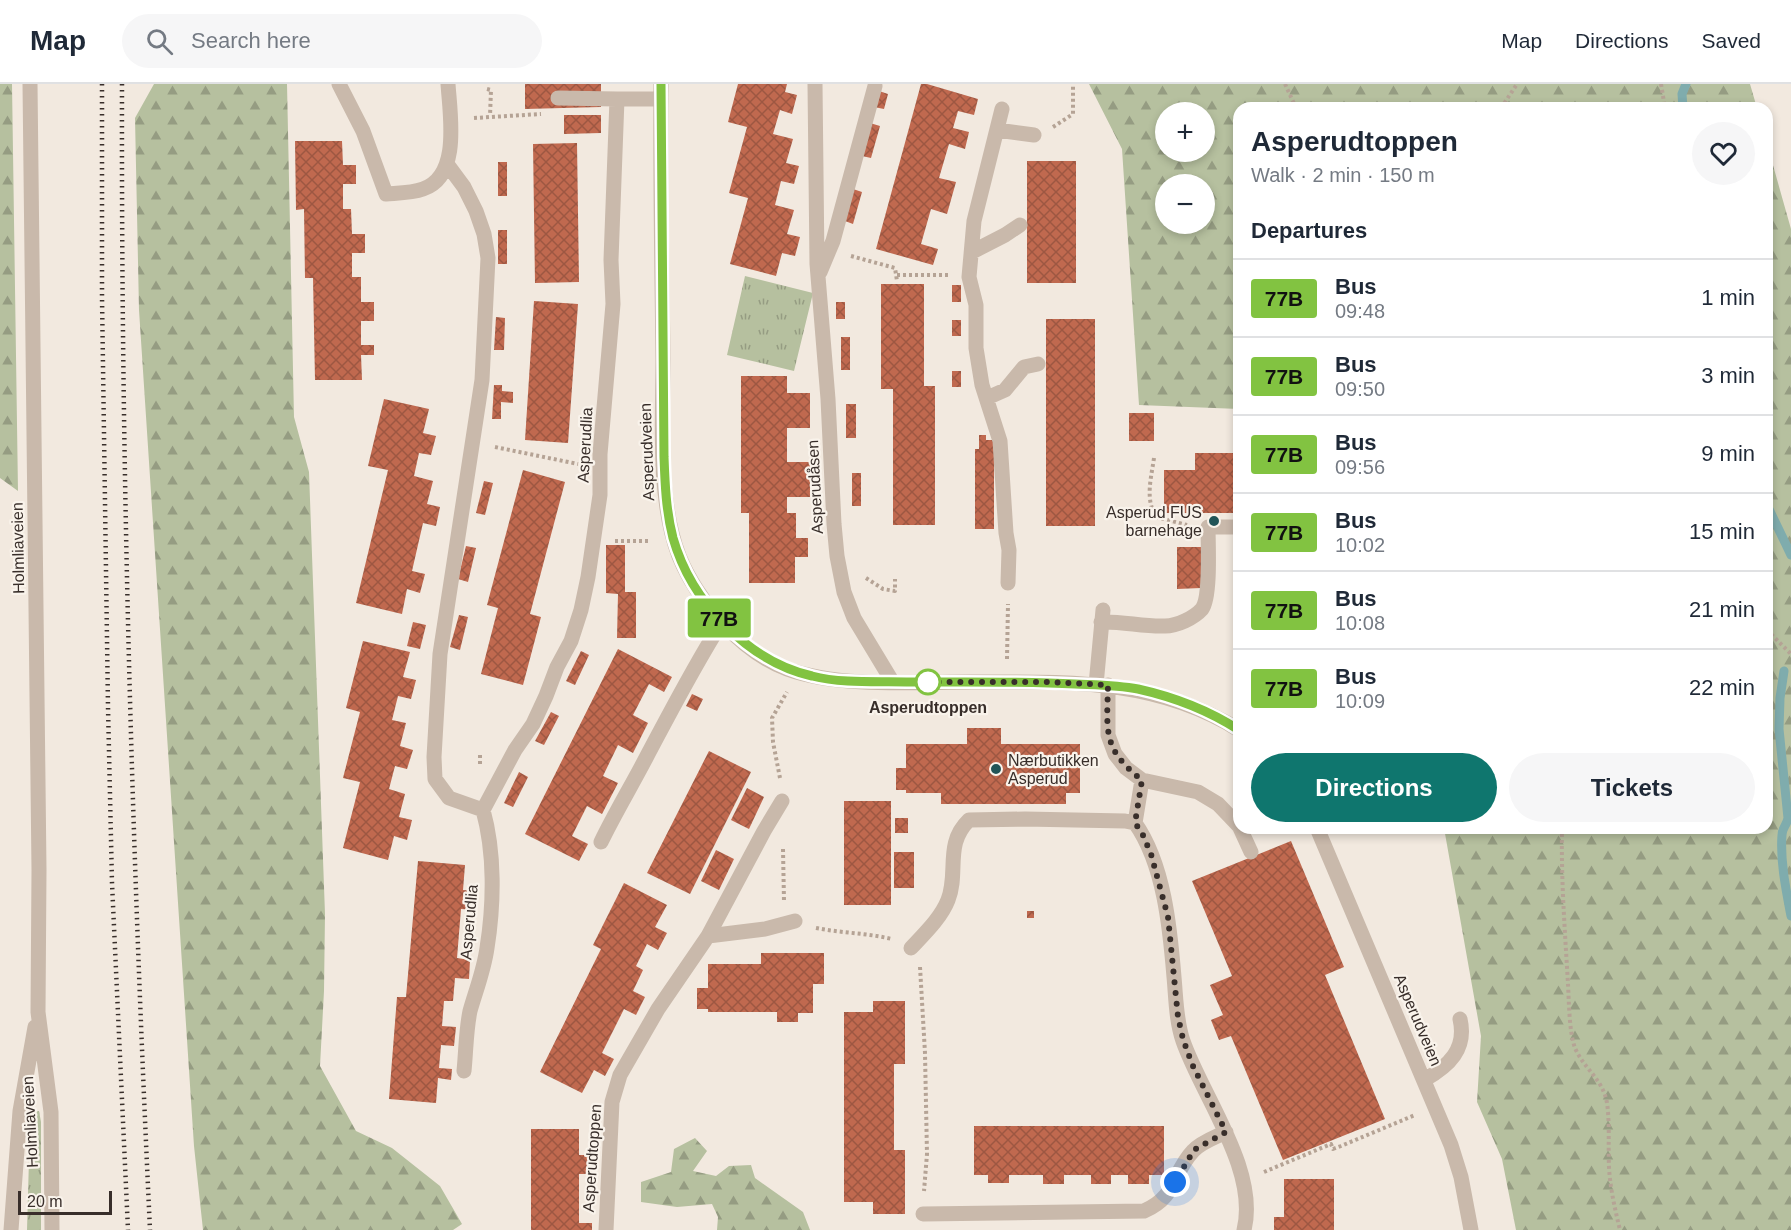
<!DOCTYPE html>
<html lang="en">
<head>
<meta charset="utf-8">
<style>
  body { margin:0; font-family:Arial,sans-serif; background:#f6f6f7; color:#1f2937; height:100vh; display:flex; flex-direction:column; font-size:22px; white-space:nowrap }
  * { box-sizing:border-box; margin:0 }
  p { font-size:20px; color:#747a83 }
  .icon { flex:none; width:33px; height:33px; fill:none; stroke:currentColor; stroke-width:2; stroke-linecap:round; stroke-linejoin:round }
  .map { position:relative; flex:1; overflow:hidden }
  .panel { position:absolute; left:1233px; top:18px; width:540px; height:732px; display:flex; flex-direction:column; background:#fff; border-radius:18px; box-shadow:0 3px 9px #0003 }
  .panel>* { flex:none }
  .badge { padding:0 12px; border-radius:4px; font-size:21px; line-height:39px }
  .tools { position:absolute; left:1155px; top:18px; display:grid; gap:12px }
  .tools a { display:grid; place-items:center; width:60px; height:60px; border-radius:50%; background:#fff; box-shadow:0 3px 9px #0003; font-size:30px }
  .scale { position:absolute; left:18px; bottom:15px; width:94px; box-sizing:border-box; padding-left:6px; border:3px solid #382e2a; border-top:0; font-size:16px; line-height:21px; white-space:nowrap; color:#382e2a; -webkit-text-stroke:4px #f9f3eb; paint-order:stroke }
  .you { position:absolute; width:30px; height:30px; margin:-15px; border:4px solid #fff; border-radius:50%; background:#1a73e8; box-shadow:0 0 0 9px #1a73e833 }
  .map>.badge { position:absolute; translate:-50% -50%; box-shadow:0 0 0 3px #fff }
  h2 { padding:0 18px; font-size:22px; line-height:54px }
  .round { display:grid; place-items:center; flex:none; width:63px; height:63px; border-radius:32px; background:#f6f6f7 }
  .summary { display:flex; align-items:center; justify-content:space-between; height:102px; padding:0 18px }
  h1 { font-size:28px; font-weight:700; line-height:45px }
  .cta { display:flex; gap:12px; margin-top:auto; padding:12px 18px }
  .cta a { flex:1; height:69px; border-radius:36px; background:#0f766e; color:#fff; font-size:24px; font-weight:700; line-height:69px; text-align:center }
  .cta a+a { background:#f6f6f7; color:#1f2937 }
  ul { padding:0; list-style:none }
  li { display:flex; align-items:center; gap:18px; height:78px; padding:0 18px; border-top:2px solid #e0e1e3 }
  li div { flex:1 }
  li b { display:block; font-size:22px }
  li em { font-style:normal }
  li .badge { min-width:66px; font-weight:700; text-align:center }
  header { display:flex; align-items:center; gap:36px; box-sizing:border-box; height:84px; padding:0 30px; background:#fff; border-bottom:2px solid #e0e1e3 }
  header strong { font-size:28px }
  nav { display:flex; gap:33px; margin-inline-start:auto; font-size:21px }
  .search { width:420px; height:54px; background:#f6f6f7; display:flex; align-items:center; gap:15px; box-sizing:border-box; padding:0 21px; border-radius:33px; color:#747a83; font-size:22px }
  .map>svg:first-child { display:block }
  .grass { fill:url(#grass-tufts) }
  .forest { fill:url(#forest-firs); fill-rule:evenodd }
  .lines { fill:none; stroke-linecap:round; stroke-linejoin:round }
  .stream { stroke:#7facad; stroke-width:9 }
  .building { fill:url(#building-cross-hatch) }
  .path { stroke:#b5a395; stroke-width:4; stroke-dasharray:3 3; stroke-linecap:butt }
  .minor { stroke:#c9b9ab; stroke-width:15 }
  .rail { stroke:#382e2a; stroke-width:4.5; stroke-dasharray:1.5 4.5; stroke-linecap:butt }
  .line-casing { stroke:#fff; stroke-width:14 }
  .line { stroke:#82c341; stroke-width:9 }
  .walk { stroke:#382e2a; stroke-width:6; stroke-dasharray:0 10.8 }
  .poi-dot { fill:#215457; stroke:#f9f3eb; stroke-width:2 }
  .stop-dot { fill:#fff; stroke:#82c341; stroke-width:3 }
  .labels { text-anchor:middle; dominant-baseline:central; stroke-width:4.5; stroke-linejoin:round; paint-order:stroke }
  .street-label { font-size:16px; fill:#382e2a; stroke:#f9f3eb }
  .poi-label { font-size:16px; fill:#382e2a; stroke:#f9f3eb; text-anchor:end }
  .stop-label { font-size:16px; font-weight:bold; fill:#382e2a; stroke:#f9f3eb }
</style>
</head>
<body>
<header>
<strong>Map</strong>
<div class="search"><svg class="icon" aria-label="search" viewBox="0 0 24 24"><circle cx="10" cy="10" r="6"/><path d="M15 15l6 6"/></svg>Search here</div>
<nav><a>Map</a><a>Directions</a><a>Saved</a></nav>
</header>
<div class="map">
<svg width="1791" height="1146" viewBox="0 0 1791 1146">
  <defs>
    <pattern id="grass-tufts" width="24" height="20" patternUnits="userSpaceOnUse" patternTransform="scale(1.5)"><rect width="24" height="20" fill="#b6c09f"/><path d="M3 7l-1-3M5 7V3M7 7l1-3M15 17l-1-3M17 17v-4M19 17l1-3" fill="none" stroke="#959c82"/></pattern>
    <pattern id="forest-firs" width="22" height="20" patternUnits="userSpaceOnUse" patternTransform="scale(1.5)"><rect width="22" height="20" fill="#b6c09f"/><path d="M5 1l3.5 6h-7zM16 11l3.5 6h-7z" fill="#959c82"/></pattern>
    <pattern id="building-cross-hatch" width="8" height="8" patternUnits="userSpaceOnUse" patternTransform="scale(1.5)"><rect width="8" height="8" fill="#c0694f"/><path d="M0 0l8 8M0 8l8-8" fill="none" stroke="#9d5742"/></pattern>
  </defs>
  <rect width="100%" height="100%" fill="#f2e9df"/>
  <path class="grass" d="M745,192L813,209L794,287L727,271Z
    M39,1027L41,1038V1146H27L30,1039L33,1028Z"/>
  <path class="forest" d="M0,0H12L18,407L0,394Z
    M154,0H287L294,333L309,388L325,830L324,907L320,982L356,1047L392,1064L440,1102L462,1140L453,1146H203L194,1062L139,226L135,34Z
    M1089,0H1750L1757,24H1239V325L1139,321L1122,65ZM1204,28V68H1166V28ZM1204,100V140H1166V100Z
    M1767,60L1791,145V1146H1516L1502,1075L1477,1018L1481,952L1444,744H1767Z
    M695,1054L707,1067L693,1087L716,1092L729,1082L751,1081L755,1094L803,1128L810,1146H717L718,1133L712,1120L677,1123L641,1118V1098L671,1088L674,1065Z"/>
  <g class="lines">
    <path class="stream" d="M1683,24L1682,10L1686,0
      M1767,421L1791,471
      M1784,587L1780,614L1779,645L1788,734C1787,741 1782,744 1782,751C1780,777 1786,806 1791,832"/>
  </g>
  <path class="building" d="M525,0H601V23L525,25Z
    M738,0H787L785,8L797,11L792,30L780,26L773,50L793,55L786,79L799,82L794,100L781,97L775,121L794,126L787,150L800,153L795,172L782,169L776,192L730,180L748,114L729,109L747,43L728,38Z
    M921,0H927L978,15L974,31L958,27L953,44L969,48L965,65L949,60L939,94L956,98L947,130L931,125L921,160L938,165L933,181L876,165Z
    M879,7L888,10L884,25L874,23Z
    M564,31H601V49L564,50Z
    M870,39L880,42L871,74L862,72Z
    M295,57H342L343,81H356V100H343V125H351L352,150H365V169H352V193H361V218H374V237H361V261H374V271H361L362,296H315L313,194H305L304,125L296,126Z
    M577,59L579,198L535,199L533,60Z
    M1027,77H1076V199H1027Z
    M498,78H507V112H498Z
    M853,105L862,108L853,140L845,137Z
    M498,146H507V180H498Z
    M881,200H924V302H935V441H893V305H881Z
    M952,201H961V218H952Z
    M534,217L578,220L568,359L525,356Z
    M836,218H845V235H836Z
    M496,233L505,234L504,266H494Z
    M1046,235H1095V442H1046Z
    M952,236H961V252H952Z
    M841,253H850V286H841Z
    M952,287H961V303H952Z
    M741,292H787V309H810V344H787V378H810V413H787V429H796V454H808V473H795V499H749V429H741Z
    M494,301H502V307L513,308V319L501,318V335H492Z
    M384,315L429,325L423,349L436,352L431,371L419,369L414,392L433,397L427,420L440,423L436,442L423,439L412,487L425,490L420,509L407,505L402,530L356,519L388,386L368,382Z
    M846,320H856V354H846Z
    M1129,329H1154V357H1129Z
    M979,351H986V356H993V365H994V445H975V365H979Z
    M1195,369H1239V429H1164V386H1195Z
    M523,386L565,398L530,530L541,533L523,601L481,590L498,524L487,521Z
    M852,389H861V422H852Z
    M484,397L493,399L485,431L476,429Z
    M606,461H625V508H636V554H617L618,510L606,509Z
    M466,462L476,464L468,498L458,495Z
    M1177,463H1201V504L1177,505Z
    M459,531L468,533L460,566L450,563Z
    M413,538L426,541L420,565L407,562Z
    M363,557L410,568L403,593L416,596L411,615L398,612L392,636L406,639L400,662L413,666L407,685L395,682L389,705L405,710L399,733L412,736L407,756L394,752L388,776L343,764L360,698L343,694L360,628L346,624Z
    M618,565L672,593L664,608L649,600L633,631L648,639L633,669L618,661L603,692L618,699L602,730L587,722L572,752L588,760L579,777L525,750Z
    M581,567L589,571L575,601L566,597Z
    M692,610L703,615L697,627L686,622Z
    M551,628L559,632L544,661L535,657Z
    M967,644H1001V660H1080V709H1066V720H941V709H906V706H896V684H906V660H967Z
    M709,667L751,688L690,810L647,789Z
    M519,688L528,693L513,723L504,719Z
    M747,704L764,713L749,745L731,736Z
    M844,717H891V821H844Z
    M895,734H908V749H895Z
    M1291,757L1344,883L1325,891L1385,1035L1283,1076L1231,952L1219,956L1211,936L1223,931L1210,901L1232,892L1192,797Z
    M716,766L734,775L719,806L701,797Z
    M894,768H914V804H894Z
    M418,777L465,781L463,806L476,807L475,826L461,825L457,874L470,876L469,895L455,894L453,917H444L442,942L456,943L454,962L441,961L439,984L452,985L451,996L438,994L436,1019L389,1015L397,913H406Z
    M624,799L667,821L655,843L667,849L658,866L647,860L636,882L643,886L633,907L645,913L636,931L624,925L602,969L614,975L605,992L594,986L582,1009L540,988L601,865L593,861Z
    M1027,827H1034V834H1027Z
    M761,869H824V900H813V929H798V938H777V928H708V925H697V904H708V880H761Z
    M873,917H905V980H894V1066H905V1130H873V1118H844V928H873Z
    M974,1042H1164V1091H1149V1100H1128V1091H1111V1100H1091V1091H1064V1100H1043V1091H1009V1099H988V1091H974Z
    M531,1045H579V1071H592V1090H579V1139H592V1146H531Z
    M1284,1095H1334V1146H1274V1133H1284Z"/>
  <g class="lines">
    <path class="path" d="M1285,0L1296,24
      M1661,0L1665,24
      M487,5L491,6L490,32
      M1501,24L1517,0
      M474,34L541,30
      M1053,43L1073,30V0
      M851,172L895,184L897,197
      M897,191H948
      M495,363L578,380
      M1154,374C1151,395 1145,415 1156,433L1187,441
      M615,457H650
      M866,494L883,505L895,507V495
      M1767,546L1791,570
      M1007,575L1008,520
      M480,671V681
      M780,694L773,658L772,634L787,608
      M1562,744C1561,796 1565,848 1568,900C1569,917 1569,948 1575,964C1584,985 1603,995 1607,1019C1610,1040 1608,1061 1609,1083C1610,1104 1615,1125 1620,1146
      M783,765L784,817
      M816,844C841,849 867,849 892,855
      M920,883L925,969L927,1070L924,1107
      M1264,1088L1331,1060L1333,1065L1341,1062L1415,1031"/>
    <path class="minor" d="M30,0L39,786L38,928L51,1028L52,1146
      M339,0L363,47L386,110C398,109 412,109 423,105C461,92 450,31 448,0
      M661,0C660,92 662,184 663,275C663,336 657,415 679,472C697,516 741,568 787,585C840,604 915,598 972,598C1067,598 1155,594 1239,646
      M815,0L817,180L828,315L834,440L837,472L844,508L854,534L892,597
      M558,14L617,15
      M1002,25L974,137L969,193L976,221V264L982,301L1000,357L1006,449L1009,466L1008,499
      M997,46L1034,51
      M447,80L464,103L476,127L484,150L488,174L482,296L440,570L434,673L435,695L449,714L483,726L515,666L533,640L546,612L557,583L571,557L581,526L588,493L600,411V370L613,220L611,176L617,15H661
      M972,168L1005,151L1020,141
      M820,188L833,157L875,2
      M987,314L1005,306L1024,283L1038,280
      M1101,538C1122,537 1144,543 1165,542C1177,542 1194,534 1202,525C1211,513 1208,459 1208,443H1239
      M1096,601L1103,526
      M1108,601V651L1115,670L1126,684L1142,696L1198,708L1218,720L1239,742
      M1135,739L1142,696
      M1240,744L1251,768
      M1317,744L1451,1061L1461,1093L1471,1146
      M601,758C615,729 632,701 647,672C671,627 694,582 722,538
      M708,852L765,845L795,837
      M911,864C924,850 941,834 948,816C959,788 944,760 969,736L1025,735L1125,737L1135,739C1164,780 1170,844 1174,893C1176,914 1176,937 1183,957C1202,1012 1259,1086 1244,1146
      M464,987C466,967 466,946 470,927C476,906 484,886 487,864C494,820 495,769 483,726
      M1424,996C1449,982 1467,965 1460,935
      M923,1130L1144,1127C1177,1113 1172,1089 1193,1067C1201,1058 1216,1053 1226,1048
      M11,1146L20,1027L35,943
      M606,1146L612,1018L620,991L658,925L708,852L764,747L782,717"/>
    <path class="rail" d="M102,0V213L108,623L112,799L128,1146
      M122,0C121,382 132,764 150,1146"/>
  </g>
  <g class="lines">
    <defs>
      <path id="line" d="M661,0L664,373C665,400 666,427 673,454C691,517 747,577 812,592C843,600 879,597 911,598C966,598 1021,597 1075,600C1096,601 1117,601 1138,605C1174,613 1208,626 1239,646"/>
    </defs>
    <use href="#line" class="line-casing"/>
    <use href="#line" class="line"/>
    <path class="walk" d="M928,598H1047L1108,601C1107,647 1102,665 1142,696L1135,739L1142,749L1151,770L1168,833L1178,933L1183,955L1192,980L1226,1048L1194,1066L1175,1098"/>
  </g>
  <g class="poi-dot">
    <circle cx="1214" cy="437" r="6"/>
    <circle cx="996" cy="685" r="6"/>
  </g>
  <circle class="stop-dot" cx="928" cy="598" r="12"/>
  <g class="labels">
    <g class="street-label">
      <text transform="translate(585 361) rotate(-87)">Asperudlia</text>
      <text transform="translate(647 368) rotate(-92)">Asperudveien</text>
      <text transform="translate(815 403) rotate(-93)">Asperudåsen</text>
      <text transform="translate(18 464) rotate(-91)">Holmliaveien</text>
      <text transform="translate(469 838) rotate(-85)">Asperudlia</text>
      <text transform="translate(1418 936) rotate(67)">Asperudveien</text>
      <text transform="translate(30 1038) rotate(-93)">Holmliaveien</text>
      <text transform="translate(592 1074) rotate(-86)">Asperudtoppen</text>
    </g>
    <g class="poi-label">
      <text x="1202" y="428">Asperud FUS<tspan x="1202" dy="18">barnehage</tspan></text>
      <text x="1008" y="676" text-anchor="start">Nærbutikken<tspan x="1008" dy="18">Asperud</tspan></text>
    </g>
    <g class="stop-label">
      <text x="928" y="623">Asperudtoppen</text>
    </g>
  </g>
</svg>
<div class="tools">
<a>+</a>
<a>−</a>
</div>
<div class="scale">20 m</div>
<div class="you" style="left:1175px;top:1098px"></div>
<b class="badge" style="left:719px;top:534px;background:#82c341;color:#111">77B</b>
<section class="panel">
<div class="summary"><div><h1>Asperudtoppen</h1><p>Walk · 2 min · 150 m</p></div><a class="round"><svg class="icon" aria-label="heart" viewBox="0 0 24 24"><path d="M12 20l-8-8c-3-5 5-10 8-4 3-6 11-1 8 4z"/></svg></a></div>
<h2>Departures</h2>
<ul>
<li><span class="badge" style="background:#82c341;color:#111">77B</span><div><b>Bus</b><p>09:48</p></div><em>1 min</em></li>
<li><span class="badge" style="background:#82c341;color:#111">77B</span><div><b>Bus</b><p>09:50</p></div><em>3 min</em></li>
<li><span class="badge" style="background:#82c341;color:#111">77B</span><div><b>Bus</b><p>09:56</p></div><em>9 min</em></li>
<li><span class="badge" style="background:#82c341;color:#111">77B</span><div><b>Bus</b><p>10:02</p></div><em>15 min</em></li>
<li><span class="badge" style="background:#82c341;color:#111">77B</span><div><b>Bus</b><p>10:08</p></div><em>21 min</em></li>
<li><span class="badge" style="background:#82c341;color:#111">77B</span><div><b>Bus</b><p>10:09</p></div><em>22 min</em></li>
</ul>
<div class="cta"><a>Directions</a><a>Tickets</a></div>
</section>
</div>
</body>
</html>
